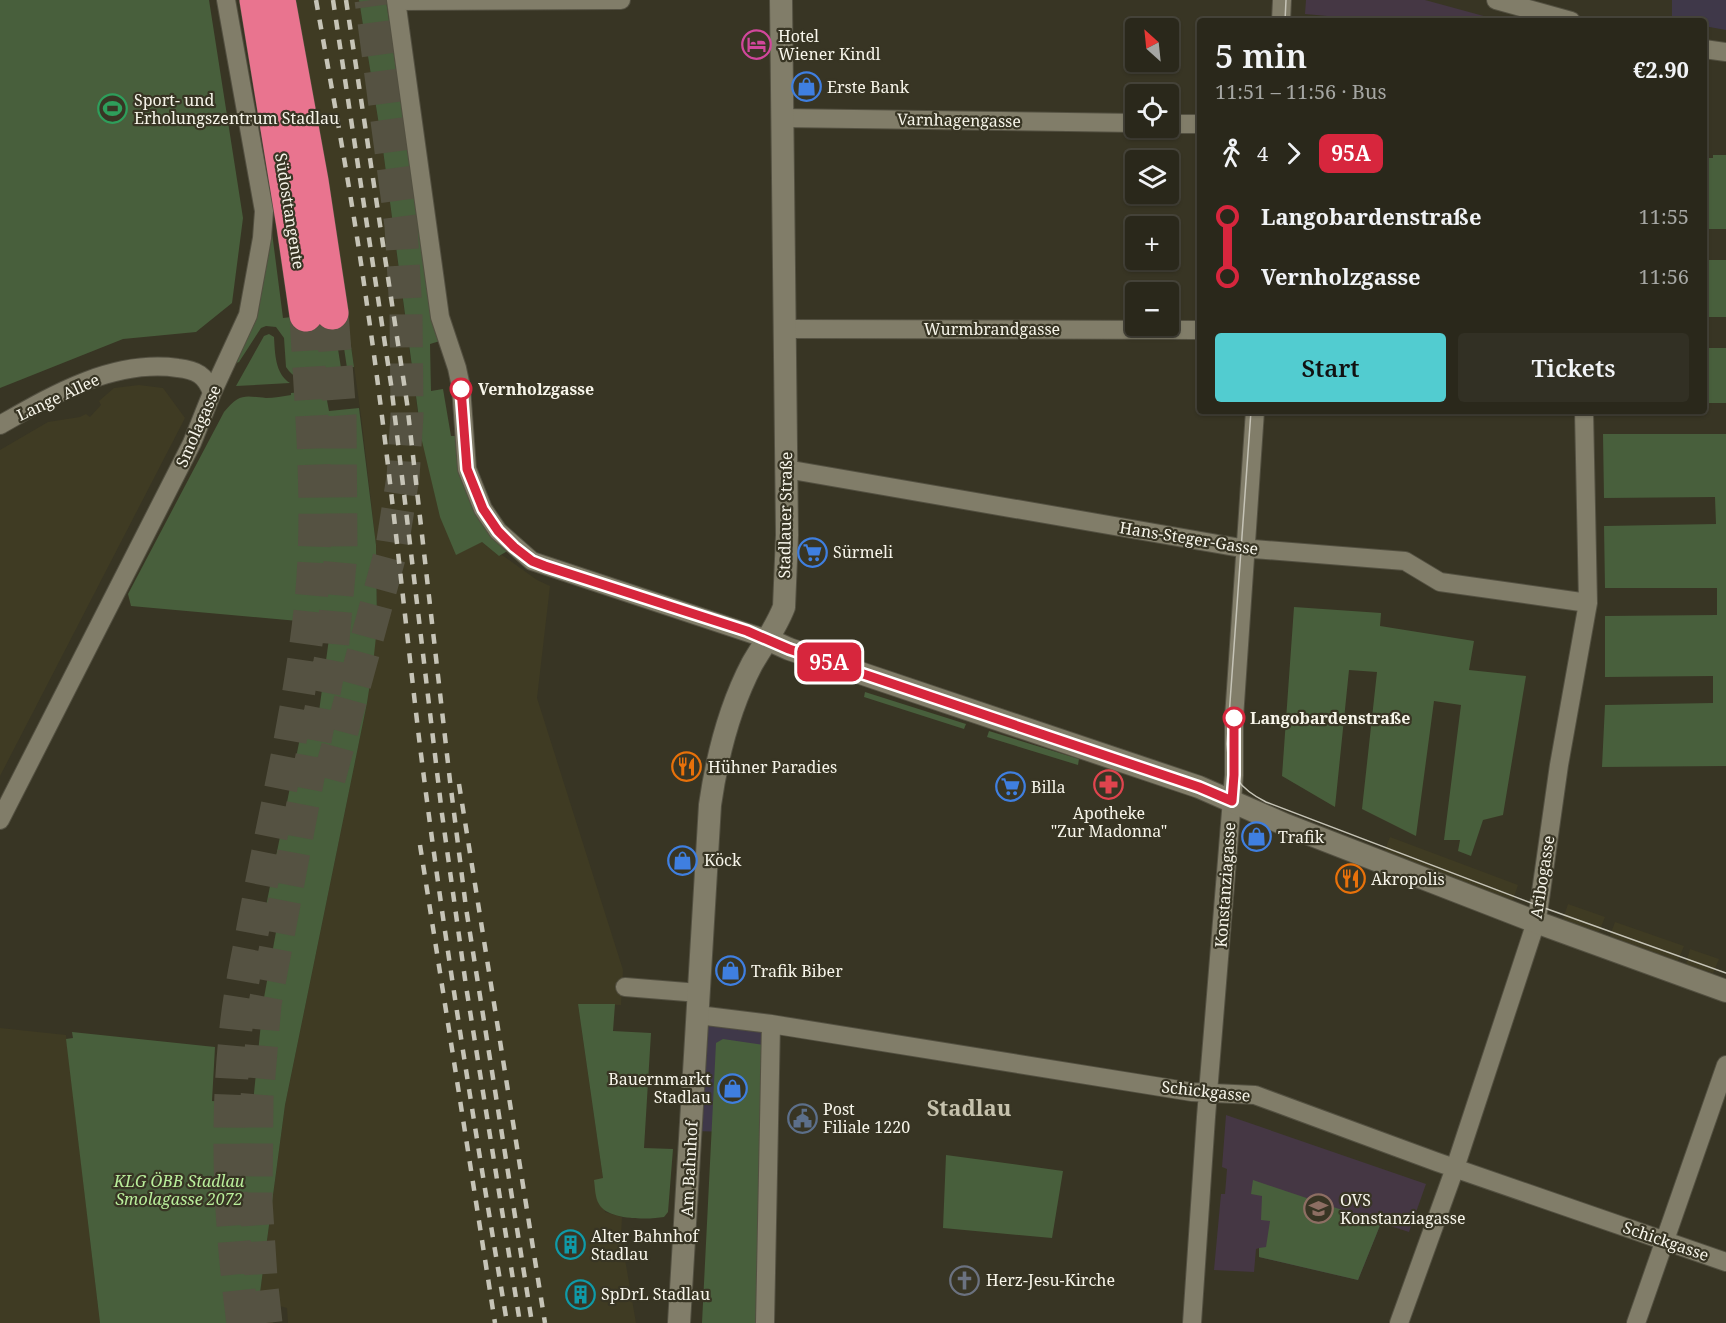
<!DOCTYPE html>
<html lang="en">
<head>
<meta charset="utf-8">
<style>
  body { margin:0; font-family:"Noto Serif",serif; background:#323024; color:#f1f3f6; height:100vh; display:flex; flex-direction:column; font-size:22px; white-space:nowrap }
  * { box-sizing:border-box; margin:0 }
  p { font-size:20px; color:#a5a6a3 }
  .icon { flex:none; width:33px; height:33px; fill:none; stroke:currentColor; stroke-width:2; stroke-linecap:round; stroke-linejoin:round }
  .map { position:relative; flex:1; overflow:hidden }
  .panel { position:absolute; left:1197px; top:18px; width:510px; height:396px; display:flex; flex-direction:column; background:#2a281b; border-radius:6px; box-shadow:0 2px 4px #0004,0 0 0 2px #46443a }
  .panel>* { flex:none }
  .badge { padding:0 12px; border-radius:9px; font-size:21px; line-height:39px }
  .needle { width:39px; rotate:333deg }
  .fabs { position:absolute; left:1125px; top:18px; display:grid; gap:12px }
  .fabs a { display:grid; place-items:center; width:54px; height:54px; border-radius:6px; background:#2a281b; box-shadow:0 2px 4px #0004,0 0 0 2px #46443a; font-size:30px }
  .map>.badge { position:absolute; translate:-50% -50%; box-shadow:0 0 0 3px #fff }
  .legs { display:flex; align-items:center; gap:9px; height:66px; padding:0 18px; font-size:20px }
  .legs p { margin-inline-start:auto }
  .head { display:flex; align-items:center; justify-content:space-between; height:102px; padding:0 18px }
  h1 { font-size:33px; font-weight:600; line-height:45px }
  .cta { display:flex; gap:12px; margin-top:auto; padding:12px 18px }
  .cta a { flex:1; height:69px; border-radius:6px; background:#52ccd0; color:#111; font-size:24px; font-weight:600; line-height:69px; text-align:center }
  .cta a+a { background:#323024; color:#f1f3f6 }
  ul { padding:0 18px; list-style:none }
  li { display:flex; align-items:center; gap:21px; height:60px; font-size:22px }
  li i { display:grid; place-items:center; width:9px; height:100%; margin:0 8px; background:currentColor }
  li i::after { content:''; width:15px; height:15px; margin:-8px; border:4px solid; border-radius:50%; background:#2a281b }
  li p { margin-inline-start:auto }
  li:first-child i { background:linear-gradient(#0000 50%,currentColor 0) }
  li:last-child i { background:linear-gradient(currentColor 50%,#0000 0) }
  .map>svg:first-child { display:block }
  .commercial { fill:#3f3849 }
  .built { fill:#3f3b23 }
  .education { fill:#453744 }
  .green { fill:#485f3c }
  .lines { fill:none; stroke-linecap:round; stroke-linejoin:round }
  .motorway-tunnel { stroke:#555242; stroke-width:33; stroke-dasharray:33 16; stroke-linecap:butt }
  .minor-casing { stroke:#535041; stroke-width:20 }
  .tertiary-casing { stroke:#535041; stroke-width:24 }
  .motorway-casing { stroke:#535041; stroke-width:34 }
  .minor { stroke:#817d69; stroke-width:18 }
  .tertiary { stroke:#817d69; stroke-width:22 }
  .motorway { stroke:#e9748f; stroke-width:33 }
  .tram { stroke:#c6c4b7; stroke-width:1.5 }
  .rail { stroke:#c6c4b7; stroke-width:4.5; stroke-dasharray:10 10; stroke-linecap:butt }
  .line-1-casing { stroke:#fff; stroke-width:14 }
  .line-1 { stroke:#d7263d; stroke-width:9 }
  .stop-1-dot { fill:#fff; stroke:#d7263d; stroke-width:3 }
  .labels { text-anchor:middle; dominant-baseline:central; stroke-width:4.5; stroke-linejoin:round; paint-order:stroke }
  .poi-label { font-size:16px; fill:#f7f5ea; stroke:#383524; text-anchor:start }
  .street-label { font-size:16px; fill:#f7f5ea; stroke:#383524 }
  .stop-label { font-size:16px; font-weight:bold; fill:#f7f5ea; stroke:#383524; text-anchor:start }
  .park-label { font-size:16px; font-style:italic; fill:#b9ee9b; stroke:#383524 }
  .district-label { font-size:22px; font-weight:bold; fill:#c6c2ad; stroke:#383524 }
</style>
</head>
<body>
<div class="map">
<svg width="1726" height="1323" viewBox="0 0 1726 1323">
  <rect width="100%" height="100%" fill="#383524"/>
  <path class="commercial" d="M1672,0H1726V30L1704,26V21H1672Z
    M698,1015L771,1024L769,1133L691,1131Z"/>
  <path class="built" d="M294,0H359L383,150L419,422L440,517L482,542L499,556L502,555L537,580L550,586L537,698L623,970L621,1005L578,1004L603,1178L605,1212L622,1217L621,1236L636,1323H288L287,1308L276,1305L273,1323H256L285,1105L367,703L377,628L376,545L362,423L341,273Z
    M139,385L163,388L185,418L0,776V450L48,422L80,417L86,414L90,417L101,405L99,401L114,388Z
    M1390,837L1518,885L1513,900L1384,852Z
    M1568,904L1605,917L1599,932L1563,919Z
    M1615,922L1684,946L1678,961L1610,936Z
    M1690,949L1719,959L1713,973L1686,964Z
    M0,1028L66,1035L100,1323H0Z"/>
  <path class="education" d="M1306,0H1425L1502,21H1327V16L1305,14Z
    M1226,1115L1426,1184L1409,1232L1381,1223L1358,1280L1259,1257V1248L1256,1249L1254,1272L1214,1270L1221,1194H1225L1227,1169L1222,1167Z"/>
  <path class="green" d="M0,0H209L243,218L232,303L196,332L123,339L0,388Z
    M359,0H386L423,255L440,341L430,344L431,391L443,389L451,436H458L509,550L499,556L482,542L456,555L440,517L422,441L383,150Z
    M1713,155H1726V229H1704V158H1713Z
    M270,217L283,318L346,311L354,367L347,368L344,348L338,349L341,368L322,370L324,381C309,382 295,381 286,367L284,338L276,327L266,326L261,328L239,362L234,364Z
    M1704,260H1726V317H1704Z
    M269,334L274,337C275,353 275,374 290,383L236,386L264,336Z
    M1704,348H1726V403H1704Z
    M325,390L329,411L359,408L376,545L377,628L373,664L367,703L285,1105L256,1323H100L66,1039L73,1038L72,1032L215,1047L212,1101L253,1103L263,1003L280,910L266,906L303,723L317,726L331,624L131,606L128,594L224,412C240,393 244,396 266,398C274,398 283,396 291,395V393Z
    M1603,434H1726V766L1602,767L1605,705L1713,703V676L1605,677V616L1717,615V588H1605L1604,526L1716,524L1715,497L1604,498Z
    M1294,607L1381,613L1380,626L1474,641L1469,670L1526,676L1503,815L1483,820L1471,856L1458,851L1460,840H1444L1461,705L1434,701L1416,836L1362,809L1377,672L1349,670L1335,807L1282,776Z
    M865,692L966,724L964,729L864,697Z
    M989,731L1079,759L1078,765L987,737Z
    M578,1004H615L613,1031L651,1033L644,1148L673,1149L668,1212L664,1217C648,1220 607,1220 599,1204C595,1198 595,1187 594,1180L603,1178Z
    M723,1039L764,1045L757,1323H702L716,1043Z
    M946,1155L1063,1171L1052,1238L943,1228Z
    M1253,1180L1381,1223L1358,1280L1259,1257V1248L1266,1247L1270,1221L1261,1220L1262,1196L1251,1194Z"/>
  <g class="lines">
    <path class="motorway-tunnel" d="M329,779L392,547L403,477L407,415L406,313L401,226L371,0
      M243,1323C230,1225 225,1127 236,1028C240,989 249,951 256,912C275,812 299,712 310,611C321,513 311,413 306,315
      M266,1323L261,1278L256,1201L257,1098L265,1004L332,651L341,552L340,416L332,313"/>
    <defs>
      <path id="minor" d="M396,0L440,317L457,368L461,387L467,469L483,509L498,531L532,561L767,639
        M1496,0L1571,21
        M397,1L621,0
        M1281,21L1282,0
        M1704,49L1726,52
        M782,118L1136,123
        M1168,124H1200
        M784,329L1200,330
        M0,425C54,394 114,359 178,368C196,370 206,375 212,393
        M786,469L1241,548L1405,561L1440,582L1588,603
        M0,820L192,443L212,393L248,315L262,238L264,211L226,0
        M625,987L699,993
        M698,1015L771,1024L1192,1092L1255,1095L1437,1162L1726,1262
        M765,1323L771,1024
        M1192,1323L1206,1117L1234,775V718L1255,411
        M1399,1323L1455,1168L1536,922L1539,906L1559,765L1588,603L1584,411
        M1636,1323L1726,1065"/>
      <path id="tertiary" d="M767,639L789,649L1199,787L1286,825L1536,922L1726,991
        M679,1323L710,805C717,756 729,708 752,664C763,645 776,628 784,607L787,535L781,0"/>
      <path id="motorway" d="M256,0L293,226L306,315
        M279,0L312,181L332,313"/>
    </defs>
    <use href="#minor" class="minor-casing"/>
    <use href="#tertiary" class="tertiary-casing"/>
    <use href="#motorway" class="motorway-casing"/>
    <use href="#minor" class="minor"/>
    <use href="#tertiary" class="tertiary"/>
    <use href="#motorway" class="motorway"/>
    <path class="tram" d="M1285,21L1286,0
      M1251,411L1227,744C1228,774 1240,789 1266,802L1539,906L1726,973"/>
    <path class="rail" d="M316,0C334,101 353,203 367,305C388,449 402,594 419,738C443,934 475,1129 507,1323
      M333,0L391,384L442,814L466,986L520,1323
      M346,0L407,403L450,781L466,908L532,1323
      M459,784L545,1323
      M420,845L495,1323"/>
  </g>
  <g class="lines">
    <defs>
      <path id="line-1" d="M461,389L467,469L483,509L498,531L514,547L532,561L545,566L747,631L789,649L1199,787L1232,801L1234,775V718"/>
    </defs>
    <use href="#line-1" class="line-1-casing"/>
    <use href="#line-1" class="line-1"/>
  </g>
  <defs>
    <symbol id="hotel-ring" viewBox="-11 -11 22 22"><circle r="9.5" fill="#383524" stroke="#d1479c" stroke-width="1.5"/><path d="M-6-4.5h1.5V1H6V5H4.5V3h-9V5H-6ZM-4 0a1.8 1.8 0 1 1 3.6 0ZM.5 0V-2.5h3Q6-2.5 6 0Z" fill="#d1479c"/></symbol>
    <symbol id="shop-ring" viewBox="-11 -11 22 22"><circle r="9.5" fill="#383524" stroke="#3f7fe0" stroke-width="1.5"/><path d="M-5-2.5h2.3a2.7 3.5 0 0 1 5.4 0H5L5.5 6h-11ZM-1.5-2.5h3a1.5 2.3 0 0 0-3 0Z" fill="#3f7fe0"/></symbol>
    <symbol id="stadium-ring" viewBox="-11 -11 22 22"><circle r="9.5" fill="#383524" stroke="#2e9e5b" stroke-width="1.5"/><path d="M0-5a6.5 5 0 1 0 0 10a6.5 5 0 1 0 0-10ZM-3.5-1.8h7v3.6h-7Z" fill="#2e9e5b"/></symbol>
    <symbol id="supermarket-ring" viewBox="-11 -11 22 22"><circle r="9.5" fill="#383524" stroke="#3f7fe0" stroke-width="1.5"/><path d="M-6-5.5h2.5l.6 2H6L4.5 2H-2.5L-4.4-4H-6ZM-1.5 3.2a1.3 1.3 0 1 0 .1 0ZM3 3.2a1.3 1.3 0 1 0 .1 0Z" fill="#3f7fe0"/></symbol>
    <symbol id="restaurant-ring" viewBox="-11 -11 22 22"><circle r="9.5" fill="#383524" stroke="#e8710a" stroke-width="1.5"/><path d="M-5-6h1v4h1v-4h1v4h1v-4h1v5L-1.5 .5V6h-2V.5L-5-1ZM5-6V6H3V1.5H1.5Q1.5-4 5-6Z" fill="#e8710a"/></symbol>
    <symbol id="pharmacy-ring" viewBox="-11 -11 22 22"><circle r="9.5" fill="#383524" stroke="#e0444e" stroke-width="1.5"/><path d="M-2-6h4v4h4v4h-4v4h-4v-4h-4v-4h4Z" fill="#e0444e"/></symbol>
    <symbol id="civic-ring" viewBox="-11 -11 22 22"><circle r="9.5" fill="#383524" stroke="#5c6f8a" stroke-width="1.5"/><path d="M-.6-6.5H3V-4.5H.6V-3L4-1V1h2V6H-6V1h2V-1L-.6-3ZM-1.2 2.5V6h2.4V2.5Z" fill="#5c6f8a"/></symbol>
    <symbol id="school-ring" viewBox="-11 -11 22 22"><circle r="9.5" fill="#383524" stroke="#8d6e63" stroke-width="1.5"/><path d="M0-5L7-2L0 1L-7-2ZM-4 1L0 2.5L4 1V4Q0 6-4 4Z" fill="#8d6e63"/></symbol>
    <symbol id="building-ring" viewBox="-11 -11 22 22"><circle r="9.5" fill="#383524" stroke="#0f9aa8" stroke-width="1.5"/><path d="M-4-6H4V6H1V3H-1V6H-4ZM-2.5-4.3h1.7v1.8h-1.7ZM.8-4.3h1.7v1.8H.8ZM-2.5-1h1.7V.8h-1.7ZM.8-1h1.7V.8H.8Z" fill="#0f9aa8"/></symbol>
    <symbol id="church-ring" viewBox="-11 -11 22 22"><circle r="9.5" fill="#383524" stroke="#6b7280" stroke-width="1.5"/><path d="M-1.2-6h2.4v3.5h3.3v2.4h-3.3V6h-2.4V-.1h-3.3v-2.4h3.3Z" fill="#6b7280"/></symbol>
  </defs>
  <g fill-rule="evenodd">
    <use href="#hotel-ring" x="740" y="28" width="33" height="33"/>
    <use href="#shop-ring" x="790" y="70" width="33" height="33"/>
    <use href="#stadium-ring" x="96" y="92" width="33" height="33"/>
    <use href="#supermarket-ring" x="796" y="536" width="33" height="33"/>
    <use href="#restaurant-ring" x="670" y="750" width="33" height="33"/>
    <use href="#pharmacy-ring" x="1092" y="768" width="33" height="33"/>
    <use href="#supermarket-ring" x="994" y="770" width="33" height="33"/>
    <use href="#shop-ring" x="1240" y="820" width="33" height="33"/>
    <use href="#shop-ring" x="666" y="844" width="33" height="33"/>
    <use href="#restaurant-ring" x="1334" y="862" width="33" height="33"/>
    <use href="#shop-ring" x="714" y="954" width="33" height="33"/>
    <use href="#shop-ring" x="716" y="1072" width="33" height="33"/>
    <use href="#civic-ring" x="786" y="1102" width="33" height="33"/>
    <use href="#school-ring" x="1302" y="1192" width="33" height="33"/>
    <use href="#building-ring" x="554" y="1228" width="33" height="33"/>
    <use href="#church-ring" x="948" y="1264" width="33" height="33"/>
    <use href="#building-ring" x="564" y="1278" width="33" height="33"/>
  </g>
  <g class="stop-1-dot">
    <circle cx="461" cy="389" r="10"/>
    <circle cx="1234" cy="718" r="10"/>
  </g>
  <g class="labels">
    <g class="poi-label">
      <text x="778" y="36">Hotel<tspan x="778" dy="18">Wiener Kindl</tspan></text>
      <text x="827" y="87">Erste Bank</text>
      <text x="134" y="100">Sport- und<tspan x="134" dy="18">Erholungszentrum Stadlau</tspan></text>
      <text x="833" y="552">Sürmeli</text>
      <text x="708" y="767">Hühner Paradies</text>
      <text x="1031" y="787">Billa</text>
      <text x="1109" y="813" text-anchor="middle">Apotheke<tspan x="1109" dy="18">"Zur Madonna"</tspan></text>
      <text x="1278" y="837">Trafik</text>
      <text x="704" y="860">Köck</text>
      <text x="1371" y="879">Akropolis</text>
      <text x="751" y="971">Trafik Biber</text>
      <text x="711" y="1079" text-anchor="end">Bauernmarkt<tspan x="711" dy="18">Stadlau</tspan></text>
      <text x="823" y="1109">Post<tspan x="823" dy="18">Filiale 1220</tspan></text>
      <text x="1340" y="1200">OVS<tspan x="1340" dy="18">Konstanziagasse</tspan></text>
      <text x="591" y="1236">Alter Bahnhof<tspan x="591" dy="18">Stadlau</tspan></text>
      <text x="986" y="1280">Herz-Jesu-Kirche</text>
      <text x="601" y="1294">SpDrL Stadlau</text>
    </g>
    <g class="street-label">
      <text transform="translate(959 120) rotate(1)">Varnhagengasse</text>
      <text transform="translate(290 211) rotate(81)">Südosttangente</text>
      <text x="992" y="329">Wurmbrandgasse</text>
      <text transform="translate(58 397) rotate(-25)">Lange Allee</text>
      <text transform="translate(198 426) rotate(-66)">Smolagasse</text>
      <text transform="translate(785 515) rotate(-89)">Stadlauer Straße</text>
      <text transform="translate(1189 538) rotate(9)">Hans-Steger-Gasse</text>
      <text transform="translate(1542 877) rotate(-81)">Aribogasse</text>
      <text transform="translate(1225 885) rotate(-86)">Konstanziagasse</text>
      <text transform="translate(1206 1091) rotate(6)">Schickgasse</text>
      <text transform="translate(689 1169) rotate(-87)">Am Bahnhof</text>
      <text transform="translate(1666 1241) rotate(19)">Schickgasse</text>
    </g>
    <g class="stop-label">
      <text x="478" y="389">Vernholzgasse</text>
      <text x="1250" y="718">Langobardenstraße</text>
    </g>
    <g class="park-label">
      <text x="179" y="1181">KLG ÖBB Stadlau<tspan x="179" dy="18">Smolagasse 2072</tspan></text>
    </g>
    <g class="district-label">
      <text x="969" y="1107">Stadlau</text>
    </g>
  </g>
</svg>
<div class="fabs">
<a><svg class="needle" viewBox="-14 -14 28 28"><path d="M0-13l5 13h-10z" fill="#e53935"/><path d="M0 13l5-13h-10z" fill="#a5a6a3"/></svg></a>
<a><svg class="icon" aria-label="locate" viewBox="0 0 24 24"><circle cx="12" cy="12" r="6"/><path d="M12 2v4M12 18v4M2 12h4M18 12h4"/></svg></a>
<a><svg class="icon" aria-label="layers" viewBox="0 0 24 24"><path d="M12 4l9 5-9 5-9-5zM3 14l9 5 9-5"/></svg></a>
<a>+</a>
<a>−</a>
</div>
<b class="badge" style="left:829px;top:662px;background:#d7263d;color:#fff">95A</b>
<section class="panel">
<div class="head"><div><h1>5 min</h1><p>11:51 – 11:56 · Bus</p></div><b>€2.90</b></div>
<div class="legs"><svg class="icon" aria-label="walk" viewBox="0 0 24 24"><circle cx="13" cy="4" r="2"/><path d="M13 8l-2 6 4 7M11 14l-3 7M7 12l3-4h3l4 4"/></svg>4<svg class="icon" aria-label="forward" viewBox="0 0 24 24"><path d="M9 5l7 7-7 7"/></svg><b class="badge" style="background:#d7263d;color:#fff">95A</b></div>
<ul>
<li><i style="color:#d7263d"></i><b>Langobardenstraße</b><p>11:55</p></li>
<li><i style="color:#d7263d"></i><b>Vernholzgasse</b><p>11:56</p></li>
</ul>
<div class="cta"><a>Start</a><a>Tickets</a></div>
</section>
</div>
</body>
</html>
